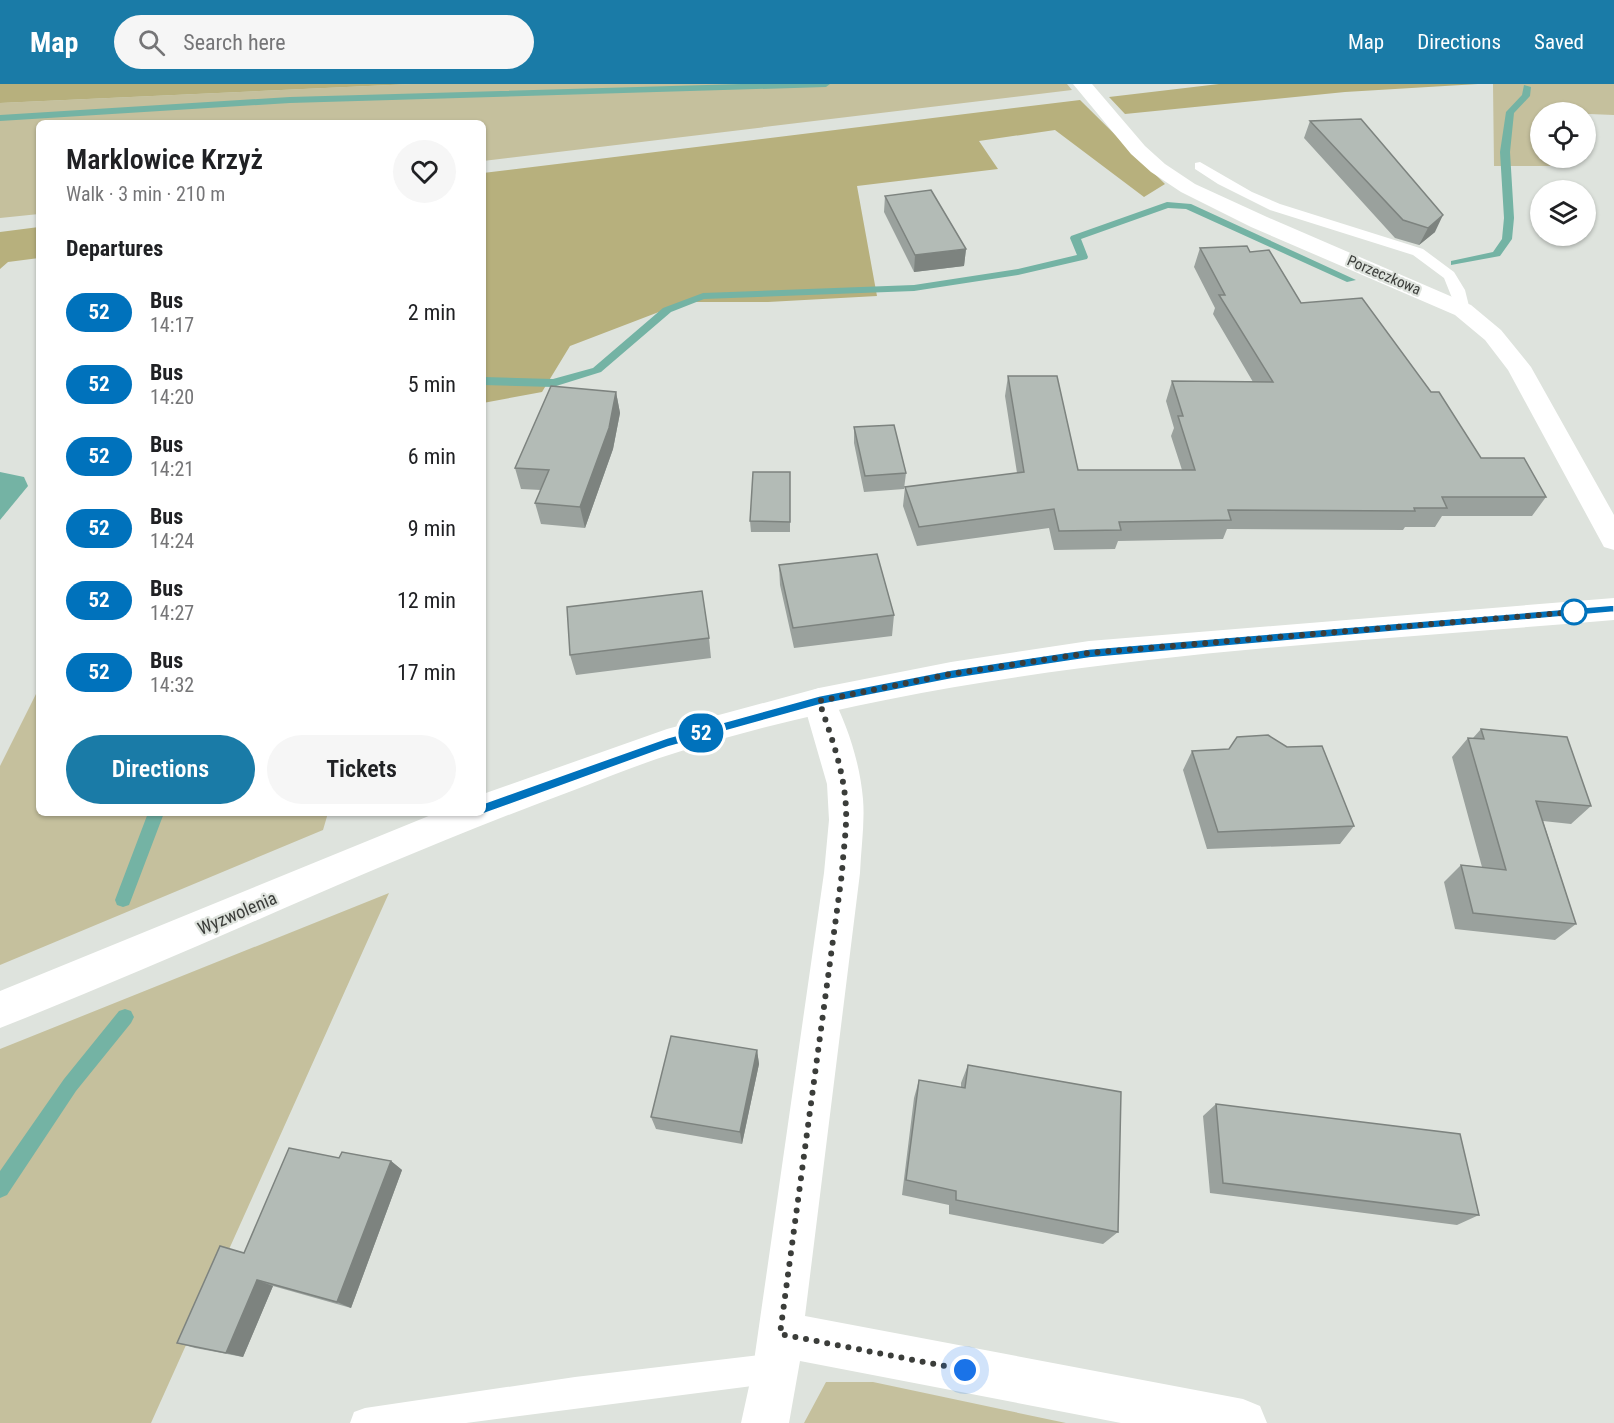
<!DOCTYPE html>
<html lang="en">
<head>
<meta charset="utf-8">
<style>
  body { margin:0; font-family:"Roboto Condensed",sans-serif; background:#f6f6f6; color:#202124; height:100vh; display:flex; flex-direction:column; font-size:22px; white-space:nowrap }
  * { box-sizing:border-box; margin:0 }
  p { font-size:20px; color:#757577 }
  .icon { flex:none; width:33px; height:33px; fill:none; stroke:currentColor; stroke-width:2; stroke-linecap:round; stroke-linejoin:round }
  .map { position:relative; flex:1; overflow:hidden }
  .side { position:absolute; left:36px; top:36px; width:450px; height:696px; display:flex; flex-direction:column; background:#fff; border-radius:9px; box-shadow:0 2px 4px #0004 }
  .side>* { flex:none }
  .badge { padding:0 12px; border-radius:20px; font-size:21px; line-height:39px }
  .tools { position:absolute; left:1530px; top:18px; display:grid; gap:12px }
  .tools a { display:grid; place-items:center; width:66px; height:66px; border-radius:50%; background:#fff; box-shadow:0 2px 4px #0004; font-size:30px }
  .you { position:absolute; width:30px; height:30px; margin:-15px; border:4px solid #fff; border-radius:50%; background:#1a73e8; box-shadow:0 0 0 9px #1a73e833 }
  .map>.badge { position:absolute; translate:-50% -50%; box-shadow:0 0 0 3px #fff }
  h2 { padding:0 30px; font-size:22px; line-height:54px }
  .round { display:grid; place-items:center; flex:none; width:63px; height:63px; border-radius:32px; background:#f6f6f6 }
  .summary { display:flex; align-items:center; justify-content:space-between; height:102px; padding:0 30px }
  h1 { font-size:28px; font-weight:600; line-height:45px }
  .cta { display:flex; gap:12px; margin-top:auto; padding:12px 30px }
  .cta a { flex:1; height:69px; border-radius:36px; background:#1a7ba7; color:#fff; font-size:24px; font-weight:600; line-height:69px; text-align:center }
  .cta a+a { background:#f6f6f6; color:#202124 }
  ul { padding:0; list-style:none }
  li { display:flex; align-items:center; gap:18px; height:72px; padding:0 30px }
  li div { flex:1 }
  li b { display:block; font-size:22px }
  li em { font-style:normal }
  li .badge { min-width:66px; font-weight:700; text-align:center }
  header { display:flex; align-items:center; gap:36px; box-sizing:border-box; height:84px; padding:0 30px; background:#1a7ba7; color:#fff }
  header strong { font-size:28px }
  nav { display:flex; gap:33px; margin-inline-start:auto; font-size:21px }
  .search { width:420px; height:54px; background:#f6f6f6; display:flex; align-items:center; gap:15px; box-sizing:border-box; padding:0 21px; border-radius:33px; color:#757577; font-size:22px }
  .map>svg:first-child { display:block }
  .green { fill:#c5c09d }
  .forest { fill:#b7b07d }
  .water { fill:#74b3a4 }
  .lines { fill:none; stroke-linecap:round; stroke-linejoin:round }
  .stream { fill:#74b3a4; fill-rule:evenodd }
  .service { fill:#fff; fill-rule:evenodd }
  .minor { fill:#fff; fill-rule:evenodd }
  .secondary { fill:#fff; fill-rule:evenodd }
  .wall { fill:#9aa19d }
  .shaded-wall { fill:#7d837f }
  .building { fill:#b3bbb6; stroke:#7d837f; stroke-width:1.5 }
  .line { fill:#0072bc; stroke:#fff; stroke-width:1.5 }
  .walk { stroke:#3b3d3a; stroke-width:6; stroke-dasharray:0 10.8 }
  .stop-dot { fill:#fff; stroke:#0072bc; stroke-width:3 }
  .labels { text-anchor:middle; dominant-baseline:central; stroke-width:4.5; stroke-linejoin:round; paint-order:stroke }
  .far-street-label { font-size:15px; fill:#3b3d3a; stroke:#dee3dd }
  .street-label { font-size:18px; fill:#3b3d3a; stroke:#dee3dd }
</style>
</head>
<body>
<header>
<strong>Map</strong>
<div class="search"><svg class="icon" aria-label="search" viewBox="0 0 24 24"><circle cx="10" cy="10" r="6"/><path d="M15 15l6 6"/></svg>Search here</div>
<nav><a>Map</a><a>Directions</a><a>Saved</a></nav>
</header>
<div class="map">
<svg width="1614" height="1339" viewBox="0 0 1614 1339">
  <rect width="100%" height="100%" fill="#dee3dd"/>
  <path class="green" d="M412,0H1067L1072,6L483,77V39H39V130L0,134V19Z
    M1493,0H1614V31L1540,28V74H1550L1552,82H1494Z
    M39,604V729H328L323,746L0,881V682Z
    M389,809L151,1339H0V965Z
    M826,1298H873L1066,1339H804Z"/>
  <path class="forest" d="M0,0H412L0,19Z
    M1219,0H1478L1345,8L1125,30L1109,13Z
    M1080,16L1165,100L1144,113L1055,46L979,57L998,85L857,102L877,212L768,218H685L570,262L542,308L483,319V89Z
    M39,143V174L8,178L0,185V148Z"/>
  <path class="water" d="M0,388L24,393L28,402L0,436Z"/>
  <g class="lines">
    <path class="stream" d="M741,0H830L826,3L290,19L0,37V31L290,13Z
      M1524,1L1531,3L1530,12L1514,29L1510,68L1514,134L1512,155L1500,172L1451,181V177L1493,168L1502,155L1504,134L1500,68L1506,28L1522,11Z
      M1167,118L1191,120L1356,196L1347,198L1186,125L1168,124L1081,155L1088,173L1087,175L1018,191L914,207L704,215L671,228L601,288L553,303L483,301V293L553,295L593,284L663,224L703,209L914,201L1018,185L1077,171L1070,154L1071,152Z
      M148,729H164L131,816L129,821L123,823L117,821L115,816Z
      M125,925L131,927L134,933L131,939L76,1007L7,1111L0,1114V1087L64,995L119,927Z"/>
    <path class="service" d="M1200,78L1252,108L1280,120L1423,165L1454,188L1465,206L1470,226L1468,229H1458L1444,194L1413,171L1270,126L1218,100L1195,85V79Z
      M776,1269L786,1274L791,1284L786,1294L776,1299L466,1339H350L354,1328L365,1324L575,1293Z"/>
    <path class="minor" d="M1073,0H1092L1145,62L1165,80L1195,100L1267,133L1471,221L1501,246L1531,283L1614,431V466L1604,463L1508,286L1485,256L1455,231L1251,143L1181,108L1151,88L1131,70Z
      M819,604L830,608C847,639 860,679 863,715C865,739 861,764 860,789L805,1232L1243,1315L1260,1322L1267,1339H1121L800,1277L789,1339H741L753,1284L824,789L829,736L827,700L803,617L808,608Z"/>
    <path class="secondary" d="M1614,514V536C1298,563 976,574 672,670C637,681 603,695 569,708C376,779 191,869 0,944V907L436,729H483V710L667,645L819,604L951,578L1089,557Z"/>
  </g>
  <path class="wall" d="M1310,37L1435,148L1419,161L1395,154L1304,54Z
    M885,112L966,165L964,182L914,188L884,128Z
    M1200,164L1250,168L1301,219L1481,374L1546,413L1532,432H1442L1435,443H1405L1403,446L1227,445L1223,455L1118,457L1115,465L1054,466L1049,444L917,462L903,422L905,403L1017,389L1005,312L1008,292L1078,386H1182L1171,352L1174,344L1166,317L1172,297L1253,298L1213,230L1215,224L1194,183Z
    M616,308L620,329L613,365L585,444L541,440L535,419L541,406L521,405L515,384Z
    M854,343L906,389L904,405L864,408L854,359Z
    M790,388V448H751L750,437Z
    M779,481L894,531L892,552L794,564L780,501Z
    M709,554L711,574L576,591L570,571Z
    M1481,645L1591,722L1571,740L1543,737L1576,840L1555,856L1455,845L1444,798L1461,781L1482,783L1452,673L1468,654H1473Z
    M1192,667L1354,742L1340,760L1207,765L1183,686Z
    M757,966L759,980L742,1060L656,1045L651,1033Z
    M968,981L1118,1148L1103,1160L949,1130V1121L902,1111L914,1014L919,996L961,1004V999Z
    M1216,1020L1479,1131L1457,1141L1210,1109L1203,1032Z
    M339,1074L391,1077L402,1086L351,1224L273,1202L243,1273L195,1264L177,1259L244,1169Z"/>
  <path class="shaded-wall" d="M1443,131L1435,148L1419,161L1428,144Z
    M966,165L964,182L914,188L915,171Z
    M616,308L620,329L613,365L585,444L580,423Z
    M757,966L759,980L742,1060L740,1048Z
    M391,1077L402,1086L351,1224L337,1218Z
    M257,1196L273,1202L243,1273L226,1269Z"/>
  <path class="building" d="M1361,35L1443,131L1428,144L1403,136L1310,37Z
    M931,106L966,165L915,171L885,112Z
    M1247,162L1250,168L1269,166L1301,219L1362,214L1431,308H1439L1481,374H1524L1546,413H1442L1447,424H1414L1415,427L1228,426L1231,436L1119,438L1121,446L1059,447L1054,425L919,443L905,403L1024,388L1008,292H1057L1078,386H1195L1178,332H1183L1172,297L1273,298L1219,211H1225L1200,164Z
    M551,302L616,308L609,344L580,423L535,419L549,386L515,384Z
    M894,341L906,389L865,392L854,343Z
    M753,388H790V438L750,437Z
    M877,470L894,531L793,544L779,481Z
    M702,507L709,554L570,571L567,523Z
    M1481,645L1567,653L1591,722L1536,717L1576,840L1473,829L1461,781L1506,786L1468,654L1484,655Z
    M1268,651L1287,663L1322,662L1354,742L1218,748L1192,667L1229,665L1237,653Z
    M671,952L757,966L740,1048L651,1033Z
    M968,981L1121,1008L1118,1148L956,1116V1107L906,1096L919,996L965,1004Z
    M1216,1020L1460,1050L1479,1131L1223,1099Z
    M289,1064L339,1074L342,1068L391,1077L337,1218L257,1196L226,1269L177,1259L220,1162L244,1169Z"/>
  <path class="line" d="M1614,521V528L1089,574L951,595L819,621L668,663L483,730L477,725L479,721L667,654L819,612L951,586L1089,565Z"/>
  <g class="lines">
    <path class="walk" d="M965,1286L780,1250L842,789C843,768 847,745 846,724C844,686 831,652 819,617L951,590L1089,569L1574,528"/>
  </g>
  <circle class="stop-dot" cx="1574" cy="528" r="12"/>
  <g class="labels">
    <g class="far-street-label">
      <text transform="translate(1384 191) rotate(23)">Porzeczkowa</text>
    </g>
    <g class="street-label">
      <text transform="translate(237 829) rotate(-23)">Wyzwolenia</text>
    </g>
  </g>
</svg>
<div class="tools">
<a><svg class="icon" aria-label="locate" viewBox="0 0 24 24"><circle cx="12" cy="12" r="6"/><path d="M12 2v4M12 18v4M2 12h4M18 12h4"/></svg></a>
<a><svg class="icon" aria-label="layers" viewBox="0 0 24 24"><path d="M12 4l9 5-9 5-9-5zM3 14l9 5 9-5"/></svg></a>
</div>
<div class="you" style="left:965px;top:1286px"></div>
<b class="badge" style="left:701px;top:649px;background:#0072bc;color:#fff">52</b>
<section class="side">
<div class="summary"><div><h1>Marklowice Krzyż</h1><p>Walk · 3 min · 210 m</p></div><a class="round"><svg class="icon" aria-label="heart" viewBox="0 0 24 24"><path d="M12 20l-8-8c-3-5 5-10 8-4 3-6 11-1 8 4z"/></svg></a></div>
<h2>Departures</h2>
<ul>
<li><span class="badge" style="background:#0072bc;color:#fff">52</span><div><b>Bus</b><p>14:17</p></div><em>2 min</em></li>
<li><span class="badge" style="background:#0072bc;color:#fff">52</span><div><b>Bus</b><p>14:20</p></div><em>5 min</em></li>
<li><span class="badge" style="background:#0072bc;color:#fff">52</span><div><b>Bus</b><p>14:21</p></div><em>6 min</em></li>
<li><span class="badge" style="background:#0072bc;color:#fff">52</span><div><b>Bus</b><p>14:24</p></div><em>9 min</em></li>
<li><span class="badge" style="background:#0072bc;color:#fff">52</span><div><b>Bus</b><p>14:27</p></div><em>12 min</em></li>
<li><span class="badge" style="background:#0072bc;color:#fff">52</span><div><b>Bus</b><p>14:32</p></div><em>17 min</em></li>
</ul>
<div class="cta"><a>Directions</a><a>Tickets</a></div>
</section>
</div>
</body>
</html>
